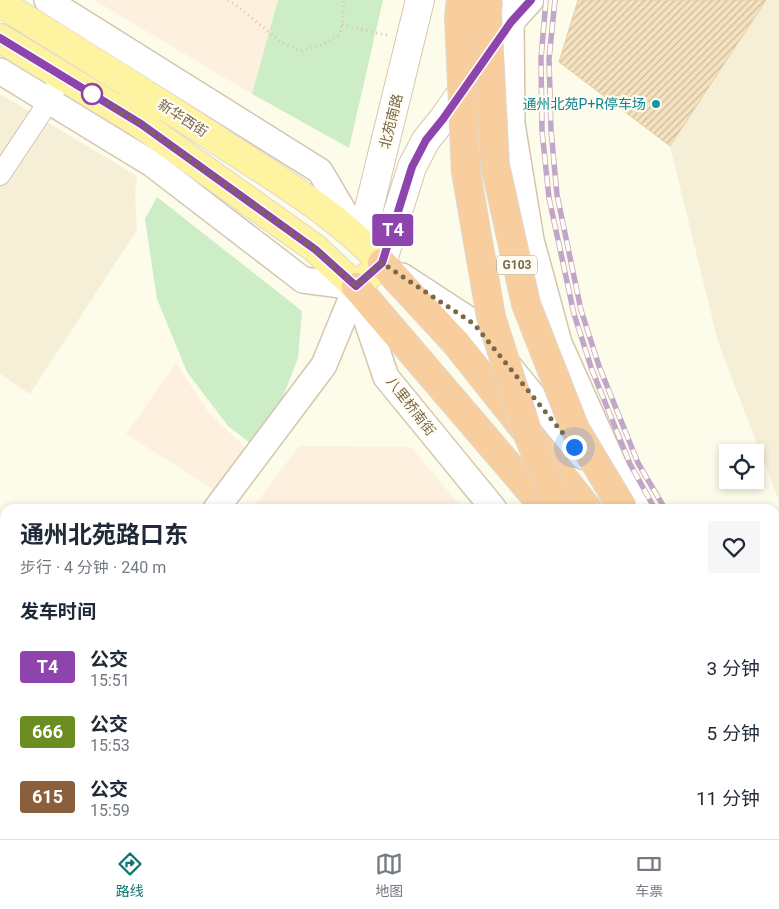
<!DOCTYPE html>
<html lang="zh">
<head>
<meta charset="utf-8">
<style>
  body { margin:0; font-family:Roboto,"Noto Sans SC",sans-serif; background:#f6f6f7; color:#1f2937; height:100vh; display:flex; flex-direction:column; font-size:19px; white-space:nowrap }
  * { box-sizing:border-box; margin:0 }
  p { font-size:16px; color:#747a83 }
  .icon { flex:none; width:28px; height:28px; fill:none; stroke:currentColor; stroke-width:2; stroke-linecap:round; stroke-linejoin:round }
  .map { position:relative; flex:1; overflow:hidden }
  .sheet { position:absolute; left:0px; top:504px; width:780px; height:336px; display:flex; flex-direction:column; background:#fff; border-radius:15px 15px 0 0; box-shadow:0 2px 8px #0003 }
  .sheet>* { flex:none }
  .badge { padding:0 10px; border-radius:4px; font-size:18px; line-height:32px }
  .tools { position:absolute; left:719px; top:444px; display:grid; gap:10px }
  .tools a { display:grid; place-items:center; width:45px; height:45px; border-radius:0px; background:#fff; box-shadow:0 2px 8px #0003; font-size:25px }
  .you { position:absolute; width:25px; height:25px; margin:-12px; border:4px solid #fff; border-radius:50%; background:#1a73e8; box-shadow:0 0 0 8px #1a73e833 }
  .map>.badge { position:absolute; translate:-50% -50%; box-shadow:0 0 0 2px #fff }
  h2 { padding:0 20px; font-size:19px; line-height:45px }
  .round { display:grid; place-items:center; flex:none; width:52px; height:52px; border-radius:0px; background:#f6f6f7 }
  .summary { display:flex; align-items:center; justify-content:space-between; height:85px; padding:0 20px }
  h1 { font-size:24px; font-weight:700; line-height:38px }
  ul { padding:0; list-style:none }
  li { display:flex; align-items:center; gap:15px; height:65px; padding:0 20px }
  li div { flex:1 }
  li b { display:block; font-size:19px }
  li em { font-style:normal }
  li .badge { min-width:55px; font-weight:700; text-align:center }
  .dock { display:flex; justify-content:space-around; align-items:center; height:70px; border-top:1px solid #e0e1e3; background:#fff; font-size:14px; color:#747a83 }
  .dock a { display:grid; justify-items:center; gap:2px }
  .dock .selected { color:#0f766e }
  .map>svg:first-child { display:block }
  .residential { fill:#f6efd8 }
  .commercial { fill:#fef0de }
  .green { fill:#cdedc7 }
  .building { fill:url(#building-hatch); stroke:#e8cea0 }
  .lines { fill:none; stroke-linecap:round; stroke-linejoin:round }
  .minor-casing { stroke:#d2c7ae; stroke-width:22 }
  .tertiary-casing { stroke:#d2c7ae; stroke-width:28 }
  .secondary-casing { stroke:#d5c8ac; stroke-width:30 }
  .primary-casing { stroke:#ddd8d0; stroke-width:30 }
  .motorway-casing { stroke:#ddd8d0; stroke-width:30 }
  .path { stroke:#dac6a3; stroke-width:3; stroke-dasharray:1 4; stroke-linecap:butt }
  .minor { stroke:#fff; stroke-width:20 }
  .tertiary { stroke:#fff; stroke-width:25 }
  .secondary { stroke:#fff; stroke-width:28 }
  .primary { stroke:#fef3a1; stroke-width:28 }
  .motorway { stroke:#f9ce9f; stroke-width:28 }
  .rail-casing { stroke:#c2a6c9; stroke-width:5.5 }
  .rail { stroke:#fffdf2; stroke-width:4; stroke-dasharray:11; stroke-linecap:butt }
  .motorway-bridge-casing { stroke:#ddd8d0; stroke-width:30; stroke-linecap:butt }
  .motorway-bridge { stroke:#f9ce9f; stroke-width:28 }
  .line-casing { stroke:#fff; stroke-width:11 }
  .line { stroke:#8e44ad; stroke-width:8 }
  .walk { stroke:#7b684b; stroke-width:5; stroke-dasharray:0 9 }
  .stop-dot { fill:#fff; stroke:#8e44ad; stroke-width:2.5 }
  .culture-dot { fill:#0f9aa8; stroke:#fffdf2; stroke-width:2 }
  .labels { text-anchor:middle; dominant-baseline:central; stroke-width:4.5; stroke-linejoin:round; paint-order:stroke }
  .shield { fill:#fffdf2; stroke:#a3957d; stroke-width:1 }
  .shield-label { font-size:12px; font-weight:bold; fill:#7b684b }
  .culture-label { font-size:14px; fill:#0d838f; stroke:#fffdf2; text-anchor:end }
  .street-label { font-size:14px; fill:#7b684b; stroke:#fffdf2 }
</style>
</head>
<body>
<div class="map">
<svg width="779" height="839" viewBox="0 0 779 839">
  <defs>
    <pattern id="building-hatch" width="6" height="6" patternUnits="userSpaceOnUse" patternTransform="scale(1.25)"><rect width="6" height="6" fill="#f4e2c0"/><path d="M-1 1l2-2M0 6l6-6M5 7l2-2" fill="none" stroke="#cbbb9e"/></pattern>
  </defs>
  <rect width="100%" height="100%" fill="#fdfbea"/>
  <path class="residential" d="M766,0H779V501L718,342L670,146Z
    M0,94L137,176L135,194L137,230L30,394L0,374Z
    M45,835H620L617,839H42Z"/>
  <path class="commercial" d="M94,0H278L252,94Z
    M176,363L209,413L245,447L216,491L126,434Z
    M299,446L411,447L463,509H252Z
    M543,835H592L586,839H547Z"/>
  <path class="green" d="M278,0H383L349,148L252,94Z
    M157,197L302,311L298,358L281,402L250,443L228,426L187,372L157,299L145,219Z"/>
  <path class="building" d="M578,0H766L670,146L559,62Z"/>
  <g class="lines">
    <defs>
      <path id="minor" d="M0,175L51,98L61,75
        M641,839L644,835"/>
      <path id="tertiary" d="M47,0L320,171L357,234
        M531,0L511,22L512,124L531,240L559,343L615,468L641,509
        M0,71L152,164L303,280L356,287
        M402,276L474,323L582,456
        M356,289L386,377L494,509
        M216,509L324,365L356,287
        M0,810L5,803"/>
      <path id="secondary" d="M361,241L420,0
        M382,263L412,167L426,140L443,119L511,22L513,0"/>
      <path id="primary" d="M0,3C78,51 155,99 231,149C285,184 338,216 382,263L356,287
        M0,38L141,124L316,249L356,287"/>
      <path id="motorway" d="M382,263L455,342L588,509
        M356,287L546,509
        M775,693L779,698
        M775,730L779,735
        M775,775L779,780
        M775,829L779,834"/>
    </defs>
    <use href="#minor" class="minor-casing"/>
    <use href="#tertiary" class="tertiary-casing"/>
    <use href="#secondary" class="secondary-casing"/>
    <use href="#primary" class="primary-casing"/>
    <use href="#motorway" class="motorway-casing"/>
    <path class="path" d="M228,0L236,5L281,42L300,51L323,45L340,34L343,18L344,0
      M342,25L390,36"/>
    <use href="#minor" class="minor"/>
    <use href="#tertiary" class="tertiary"/>
    <use href="#secondary" class="secondary"/>
    <use href="#primary" class="primary"/>
    <use href="#motorway" class="motorway"/>
    <defs>
      <path id="rail" d="M546,0L541,58L542,131L549,198L574,314L592,370L630,464L655,509
        M555,0L549,59L551,130L557,195L581,310L599,366L638,463L665,509
        M775,651L779,655
        M775,661L779,665"/>
    </defs>
    <use href="#rail" class="rail-casing"/>
    <use href="#rail" class="rail"/>
    <defs>
      <path id="motorway-bridge" d="M461,0L459,17L466,172L491,317L529,437L559,509
        M488,0L487,14L495,165L526,304L575,429L623,509"/>
    </defs>
    <use href="#motorway-bridge" class="motorway-bridge-casing"/>
    <use href="#motorway-bridge" class="motorway-bridge"/>
  </g>
  <g class="lines">
    <defs>
      <path id="line" d="M0,38L141,124L316,250L356,286L382,263L412,167L426,140L443,119L511,22L531,0"/>
    </defs>
    <use href="#line" class="line-casing"/>
    <use href="#line" class="line"/>
    <path class="walk" d="M92,94L141,124L316,250L356,286L382,263L474,324L574,447"/>
  </g>
  <circle class="stop-dot" cx="92" cy="94" r="10"/>
  <circle class="culture-dot" cx="656" cy="104" r="5"/>
  <g class="labels">
    <rect class="shield" x="497" y="255.5" width="40" height="19" rx="4"/>
    <g class="shield-label">
      <text x="517" y="265">G103</text>
    </g>
    <g class="culture-label">
      <text x="646" y="104">通州北苑P+R停车场</text>
    </g>
    <g class="street-label">
      <text transform="translate(183 118) rotate(33)">新华西街</text>
      <text transform="translate(391 121) rotate(-76)">北苑南路</text>
      <text transform="translate(411 406) rotate(52)">八里桥南街</text>
    </g>
  </g>
</svg>
<div class="tools">
<a><svg class="icon" aria-label="locate" viewBox="0 0 24 24"><circle cx="12" cy="12" r="6"/><path d="M12 2v4M12 18v4M2 12h4M18 12h4"/></svg></a>
</div>
<div class="you" style="left:574px;top:447px"></div>
<b class="badge" style="left:393px;top:230px;background:#8e44ad;color:#fff">T4</b>
<section class="sheet">
<div class="summary"><div><h1>通州北苑路口东</h1><p>步行 · 4 分钟 · 240 m</p></div><a class="round"><svg class="icon" aria-label="heart" viewBox="0 0 24 24"><path d="M12 20l-8-8c-3-5 5-10 8-4 3-6 11-1 8 4z"/></svg></a></div>
<h2>发车时间</h2>
<ul>
<li><span class="badge" style="background:#8e44ad;color:#fff">T4</span><div><b>公交</b><p>15:51</p></div><em>3 分钟</em></li>
<li><span class="badge" style="background:#6b8e23;color:#fff">666</span><div><b>公交</b><p>15:53</p></div><em>5 分钟</em></li>
<li><span class="badge" style="background:#8b5e3c;color:#fff">615</span><div><b>公交</b><p>15:59</p></div><em>11 分钟</em></li>
</ul>
</section>
</div>
<nav class="dock">
<a class="selected"><svg class="icon" aria-label="directions" viewBox="0 0 24 24"><path d="M12 3l9 9-9 9-9-9zM9 14v-3h6M13 9l2 2-2 2"/></svg>路线</a>
<a><svg class="icon" aria-label="map" viewBox="0 0 24 24"><path d="M3 6l6-2 6 2 6-2v14l-6 2-6-2-6 2zM9 4v14M15 6v14"/></svg>地图</a>
<a><svg class="icon" aria-label="tickets" viewBox="0 0 24 24"><path d="M3 7h18v10H3zM15 7v10"/></svg>车票</a>
</nav>
</body>
</html>
